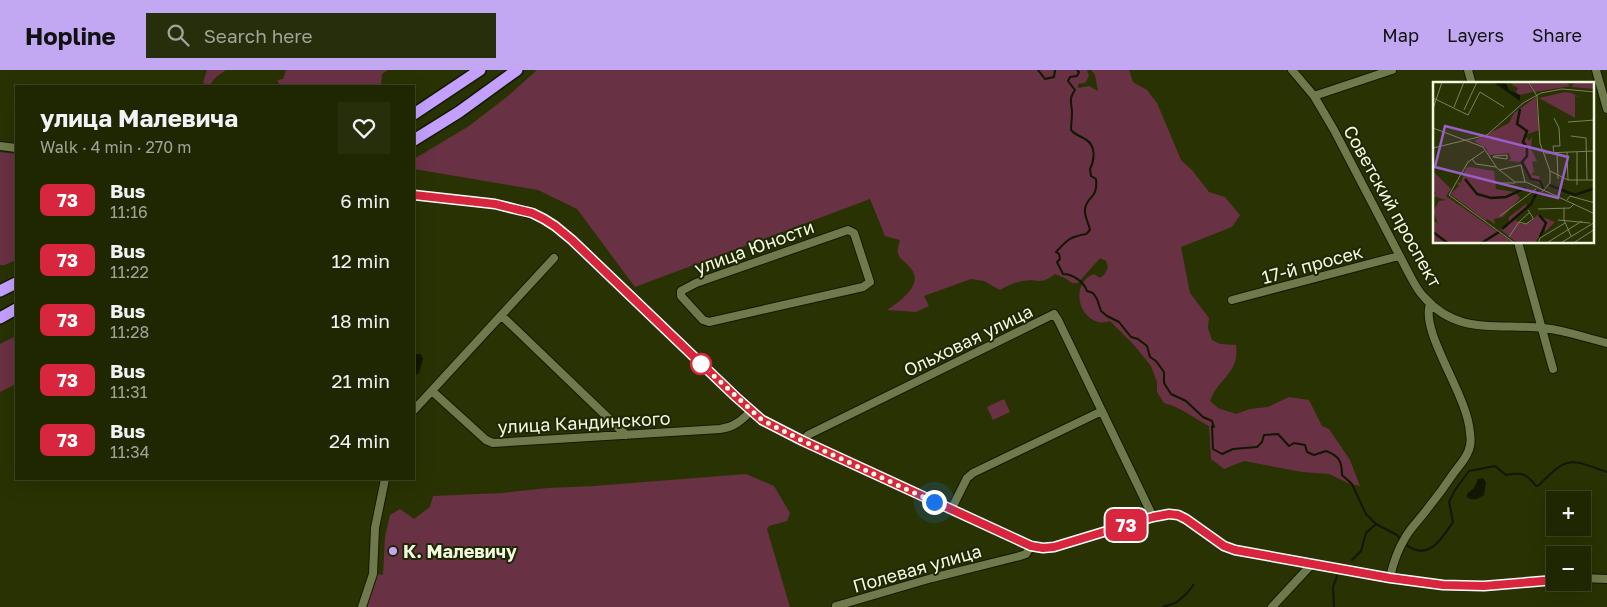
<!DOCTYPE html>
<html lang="en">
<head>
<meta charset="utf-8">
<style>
  body { margin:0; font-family:"Golos Text",sans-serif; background:#272e0c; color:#f1f3f6; height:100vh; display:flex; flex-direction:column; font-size:19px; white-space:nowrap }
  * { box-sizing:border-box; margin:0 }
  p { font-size:16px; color:#a1a599 }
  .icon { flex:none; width:28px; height:28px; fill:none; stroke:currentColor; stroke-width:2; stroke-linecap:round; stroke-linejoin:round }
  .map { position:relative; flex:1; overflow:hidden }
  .panel { position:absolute; left:15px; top:15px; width:400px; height:395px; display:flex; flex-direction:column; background:#1f2602; border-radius:0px; box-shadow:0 5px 20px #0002,0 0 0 1px #3c4324 }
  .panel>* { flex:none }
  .badge { padding:0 10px; border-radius:8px; font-size:18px; line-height:32px }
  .tools { position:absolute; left:1546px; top:421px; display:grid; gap:10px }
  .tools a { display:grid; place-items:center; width:45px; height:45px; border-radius:0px; background:#1f2602; box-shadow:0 5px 20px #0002,0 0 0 1px #3c4324; font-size:25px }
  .you { position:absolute; width:25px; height:25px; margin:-12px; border:4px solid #fff; border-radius:50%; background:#1a73e8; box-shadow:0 0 0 8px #1a73e833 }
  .map>.badge { position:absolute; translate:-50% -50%; box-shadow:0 0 0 2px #fff }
  .round { display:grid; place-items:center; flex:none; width:52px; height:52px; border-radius:0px; background:#272e0c }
  .overview { display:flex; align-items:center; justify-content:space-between; height:85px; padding:0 25px }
  h1 { font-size:24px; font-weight:700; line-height:38px }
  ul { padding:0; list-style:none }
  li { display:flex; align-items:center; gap:15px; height:60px; padding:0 25px }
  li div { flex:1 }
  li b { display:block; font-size:19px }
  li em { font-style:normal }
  li .badge { min-width:55px; font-weight:700; text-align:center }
  header { display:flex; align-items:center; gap:30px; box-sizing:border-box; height:70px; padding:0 25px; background:#c2a8f2; color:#111 }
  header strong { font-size:24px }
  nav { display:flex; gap:28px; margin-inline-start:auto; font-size:18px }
  .search { width:350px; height:45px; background:#272e0c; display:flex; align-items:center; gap:12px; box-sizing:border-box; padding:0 18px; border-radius:0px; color:#a1a599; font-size:19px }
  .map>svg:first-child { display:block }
  .green { fill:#693144 }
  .water { fill:#111700 }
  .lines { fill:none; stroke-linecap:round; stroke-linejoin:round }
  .stream { stroke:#111700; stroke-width:2 }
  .minor-casing { stroke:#131900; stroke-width:10 }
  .highway-casing { stroke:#131900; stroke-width:14 }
  .minor { stroke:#6e7a4b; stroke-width:8 }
  .highway { stroke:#c3a0ff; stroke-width:11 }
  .line-casing { stroke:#fff; stroke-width:11 }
  .line { stroke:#d7263d; stroke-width:8 }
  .walk { stroke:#f1f9df; stroke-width:5; stroke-dasharray:0 9 }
  .stop-dot { fill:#fff; stroke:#d7263d; stroke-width:2.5 }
  .poi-dot { fill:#c2a8f2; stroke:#202705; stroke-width:2 }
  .labels { text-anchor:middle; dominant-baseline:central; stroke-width:4; stroke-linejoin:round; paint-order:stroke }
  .street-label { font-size:18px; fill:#f1f9df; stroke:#202705 }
  .poi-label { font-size:18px; font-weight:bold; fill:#f1f9df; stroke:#202705; text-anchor:start }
  .inset-river { fill:none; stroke:#111700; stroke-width:2.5 }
  .inset-road { fill:none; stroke:#79825a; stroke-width:1 }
  .view { fill:#985fc7; fill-opacity:0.15; stroke:#985fc7; stroke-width:2.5 }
  .inset-edge { fill:none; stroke:#f1f9df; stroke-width:2.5 }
</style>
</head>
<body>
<header>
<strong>Hopline</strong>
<div class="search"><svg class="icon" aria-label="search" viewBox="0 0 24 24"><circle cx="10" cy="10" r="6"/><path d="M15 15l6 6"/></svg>Search here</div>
<nav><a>Map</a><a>Layers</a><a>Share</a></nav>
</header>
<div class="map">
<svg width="1607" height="537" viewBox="0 0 1607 537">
  <rect width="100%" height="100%" fill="#293202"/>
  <path class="green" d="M207,0H226L216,7L209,16H206L203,12Z
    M286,0H388L382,4L381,16H280L277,10L283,9Z
    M537,0H1087L1089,6L1085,13L1078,14V18L1089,16L1098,21L1095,5L1091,0H1129L1133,12L1147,20L1157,33L1181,90L1192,100L1209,122L1225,127L1240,145L1232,157L1181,177L1190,223L1209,248L1208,258L1212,270L1220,274L1236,275C1240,303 1219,307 1210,331L1218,338L1236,344L1250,339L1268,337L1289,327L1309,330L1322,356L1329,359L1350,390L1360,416L1348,413L1329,404L1302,402L1244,391L1224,399L1211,389L1209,356C1193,348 1181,337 1164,333L1157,322V312L1151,296L1134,275L1110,251C1106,252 1101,253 1098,252C1076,245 1072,212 1094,204L1100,208L1105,204L1108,197L1106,191L1100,188L1078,213H1072L1065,208L1055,204C1040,216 1038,208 1022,211C1014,213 1007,216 1000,220L984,211L971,209L924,226L929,236L916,242L887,240C898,233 923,216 912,200C904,188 893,190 900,170L885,166L870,129L635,217L577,139L538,120L414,99V89L469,56L508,26Z
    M0,82L16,84V190L5,195H0Z
    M16,266V314L0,322V274Z
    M1004,329L1010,342L993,350L987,337Z
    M746,404L774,416L790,443L787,451L769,456L767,459L790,537H366L378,504L383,505L385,467L390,445L400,439L414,449L430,437L433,426L502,423L548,418L594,416Z"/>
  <path class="water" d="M415,284H421L423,289L419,303L414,306Z
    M1483,408L1486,412L1484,425C1477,429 1474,432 1467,427V424L1474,418L1478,409Z"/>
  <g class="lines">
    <path class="stream" d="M1038,0L1045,9L1054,7L1055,0
      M1077,0L1079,2L1077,6L1070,7L1068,11L1075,20C1068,29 1072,33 1072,43C1072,49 1071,54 1071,60C1076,66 1079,65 1085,69C1096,75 1095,89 1090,99L1091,106L1096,109C1098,130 1087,125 1085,139C1084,147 1089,153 1090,160L1086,164C1070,167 1068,169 1056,182L1059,184L1060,189L1057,192L1063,204C1073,204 1084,212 1087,221L1093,223L1097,229L1101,241L1107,246L1119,252L1131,267L1138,269L1147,276L1150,287L1156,291L1164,302V313L1171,324L1186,331L1203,347L1212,351L1214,357L1212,356L1213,379L1222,384L1233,379L1257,377L1262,372L1264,365L1278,364L1289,376L1294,373L1305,375L1307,382L1314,385L1326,381C1339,386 1342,391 1342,405L1352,414L1366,444L1376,454L1397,465L1400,469
      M1405,474C1428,492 1441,470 1453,452L1449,432L1455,420L1469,401L1495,396L1506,405C1521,402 1526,403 1536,416L1539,415C1569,385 1569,389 1607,402
      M1352,490L1361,481L1366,463L1376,454
      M1163,537C1166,535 1171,535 1175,533C1180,530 1191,520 1193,515
      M1334,537L1333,517L1337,506"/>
    <defs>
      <path id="minor" d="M1292,0L1314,26L1334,60L1406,198C1411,207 1416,219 1424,227C1458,266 1498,253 1543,258C1565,260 1586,268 1607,273
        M1468,0L1472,14
        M1596,0L1607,39
        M1314,26L1392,0
        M0,76L16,78
        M414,125L495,134L519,140L544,149L555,156L572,170L762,350L832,385L1031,476L1043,478L1054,477L1153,447L1169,444L1178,445L1186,449L1224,476L1235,480L1396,509L1443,515L1484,516L1555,510
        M848,160L854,163L870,212L863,217L709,252L703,250L681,226V221L696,213Z
        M1518,172L1553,299
        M1232,230L1399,186
        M502,246L626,365
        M432,321L486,370L493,373L720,359C734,357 741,351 751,341
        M414,340L554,188
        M803,371L808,365L1054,244L1058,250L1153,447
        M951,440L967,408L973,403L1102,341
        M1390,507C1393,494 1397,481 1405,468C1411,457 1421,448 1428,438C1437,427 1445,416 1453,404C1458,397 1465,390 1468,382C1471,376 1471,369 1470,363C1468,325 1420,263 1430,234
        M1582,508L1607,509
        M836,536L932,508L1020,486L1026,484L1031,476
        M362,537L373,504L375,458L385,409
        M1272,537L1312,494"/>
      <path id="highway" d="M414,44L480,0
        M414,70L459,42L517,0
        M0,221L16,213
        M0,248L16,239"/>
    </defs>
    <use href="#minor" class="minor-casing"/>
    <use href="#highway" class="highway-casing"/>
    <use href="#minor" class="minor"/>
    <use href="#highway" class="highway"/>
  </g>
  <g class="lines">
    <defs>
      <path id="line" d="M414,125L495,134L519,140L532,143L544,149L555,156L572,170L736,327L762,350L803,371L1031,476L1043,478L1054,477L1153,447L1169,444L1178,445L1186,449L1224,476L1235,480L1390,508L1443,515L1484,516L1555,510"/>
    </defs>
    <use href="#line" class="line-casing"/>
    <use href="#line" class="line"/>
    <path class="walk" d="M701,294L762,350L803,371L934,432"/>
  </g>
  <circle class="stop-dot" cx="701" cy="294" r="10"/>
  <circle class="poi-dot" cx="393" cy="481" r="5"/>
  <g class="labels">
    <g class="street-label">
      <text transform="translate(1393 136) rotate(61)">Советский проспект</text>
      <text transform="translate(754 177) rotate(-20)">улица Юности</text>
      <text transform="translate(1312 194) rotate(-15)">17-й просек</text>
      <text transform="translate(968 270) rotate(-26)">Ольховая улица</text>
      <text transform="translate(584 352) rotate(-3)">улица Кандинского</text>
      <text transform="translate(917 498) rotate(-16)">Полевая улица</text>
    </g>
    <g class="poi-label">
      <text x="403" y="481">К. Малевичу</text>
    </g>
  </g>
  <g transform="translate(1433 12)">
    <rect width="161" height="161" fill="#293202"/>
    <path d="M94,0L100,10L86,13L83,10L85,6L79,3L80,0ZM95,0H133L137,4L102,10ZM135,0L139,4L143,0H161V7L139,5ZM132,10L139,11L147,16L142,14V36L106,16ZM103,15L106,48L92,53L96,59L99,55L98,67L104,79L99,80L101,89L98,93L106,94L108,102L98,98L89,80L75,79L78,77L76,71L56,73L53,66L41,59L76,41L81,31ZM37,85L61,89L63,107L82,110L87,116L70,135L61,137L62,142L54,137L53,139L17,112L26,104L24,101L28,100L33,86ZM0,89L18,107L13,114L81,161H0V139L5,141L0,129L6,119L13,118L0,114L3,111L0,109ZM93,122L95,125L79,141L83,138L88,142L98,140L104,133L122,140L112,150V144L102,161H84L67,147L75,144L76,135Z" fill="#693144"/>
    <path d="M60,0L73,1L76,8L87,13V19Z" fill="#111700"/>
    <path class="inset-river" d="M87,27L84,42L94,49L90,60L94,65V74L89,80L98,97L107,99L111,108L114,106M32,97L44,112L58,116L73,115L93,106M116,103L142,113L162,106M106,133L113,141L107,155M69,147L98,122L105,108M0,150L16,162M47,162L66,150"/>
    <path class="inset-road" d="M95,0L104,14L107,61L117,89V101L109,110M0,16L35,33L47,10L71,25M21,25L31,0M0,27L9,0M31,28L44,0M121,36L126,46L127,64H120L121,71M135,40L162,38M0,46L50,65L64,86L82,100H93L162,132M138,54L153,56L154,98M0,66L54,53L90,21L108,11L129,7L162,10M51,69L35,80L16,113L83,162M134,70L135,98M144,70V103M112,71L162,69M124,71L125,97M74,73V77L60,75L61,74ZM39,77L43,82L63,85M66,88L88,83L92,100M117,89L135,98H162M66,101H82M134,118L137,114L162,121M131,126V138L138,154M105,127L137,126L141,122M95,128L100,136V137L93,142L86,140L97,130M67,134L103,107M125,138L157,141M76,155L86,140M105,162L107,156L132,141M112,162L149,139M126,162L162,140M139,162L162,147"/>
    <path class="view" d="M12,44L135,75L125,116L2,85Z"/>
    <rect width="161" height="161" class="inset-edge"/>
  </g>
</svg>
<div class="tools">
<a>+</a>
<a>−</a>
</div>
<div class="you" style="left:934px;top:432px"></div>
<b class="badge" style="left:1126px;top:455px;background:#d7263d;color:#fff">73</b>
<section class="panel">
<div class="overview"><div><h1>улица Малевича</h1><p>Walk · 4 min · 270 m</p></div><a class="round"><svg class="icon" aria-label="heart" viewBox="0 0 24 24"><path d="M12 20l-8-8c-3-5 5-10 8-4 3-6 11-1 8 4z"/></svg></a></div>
<ul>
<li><span class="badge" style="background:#d7263d;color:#fff">73</span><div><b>Bus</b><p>11:16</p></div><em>6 min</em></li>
<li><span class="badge" style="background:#d7263d;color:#fff">73</span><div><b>Bus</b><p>11:22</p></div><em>12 min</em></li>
<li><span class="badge" style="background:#d7263d;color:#fff">73</span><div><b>Bus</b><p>11:28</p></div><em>18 min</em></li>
<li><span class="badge" style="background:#d7263d;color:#fff">73</span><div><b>Bus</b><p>11:31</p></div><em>21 min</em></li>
<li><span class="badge" style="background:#d7263d;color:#fff">73</span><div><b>Bus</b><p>11:34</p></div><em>24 min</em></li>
</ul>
</section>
</div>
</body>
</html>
